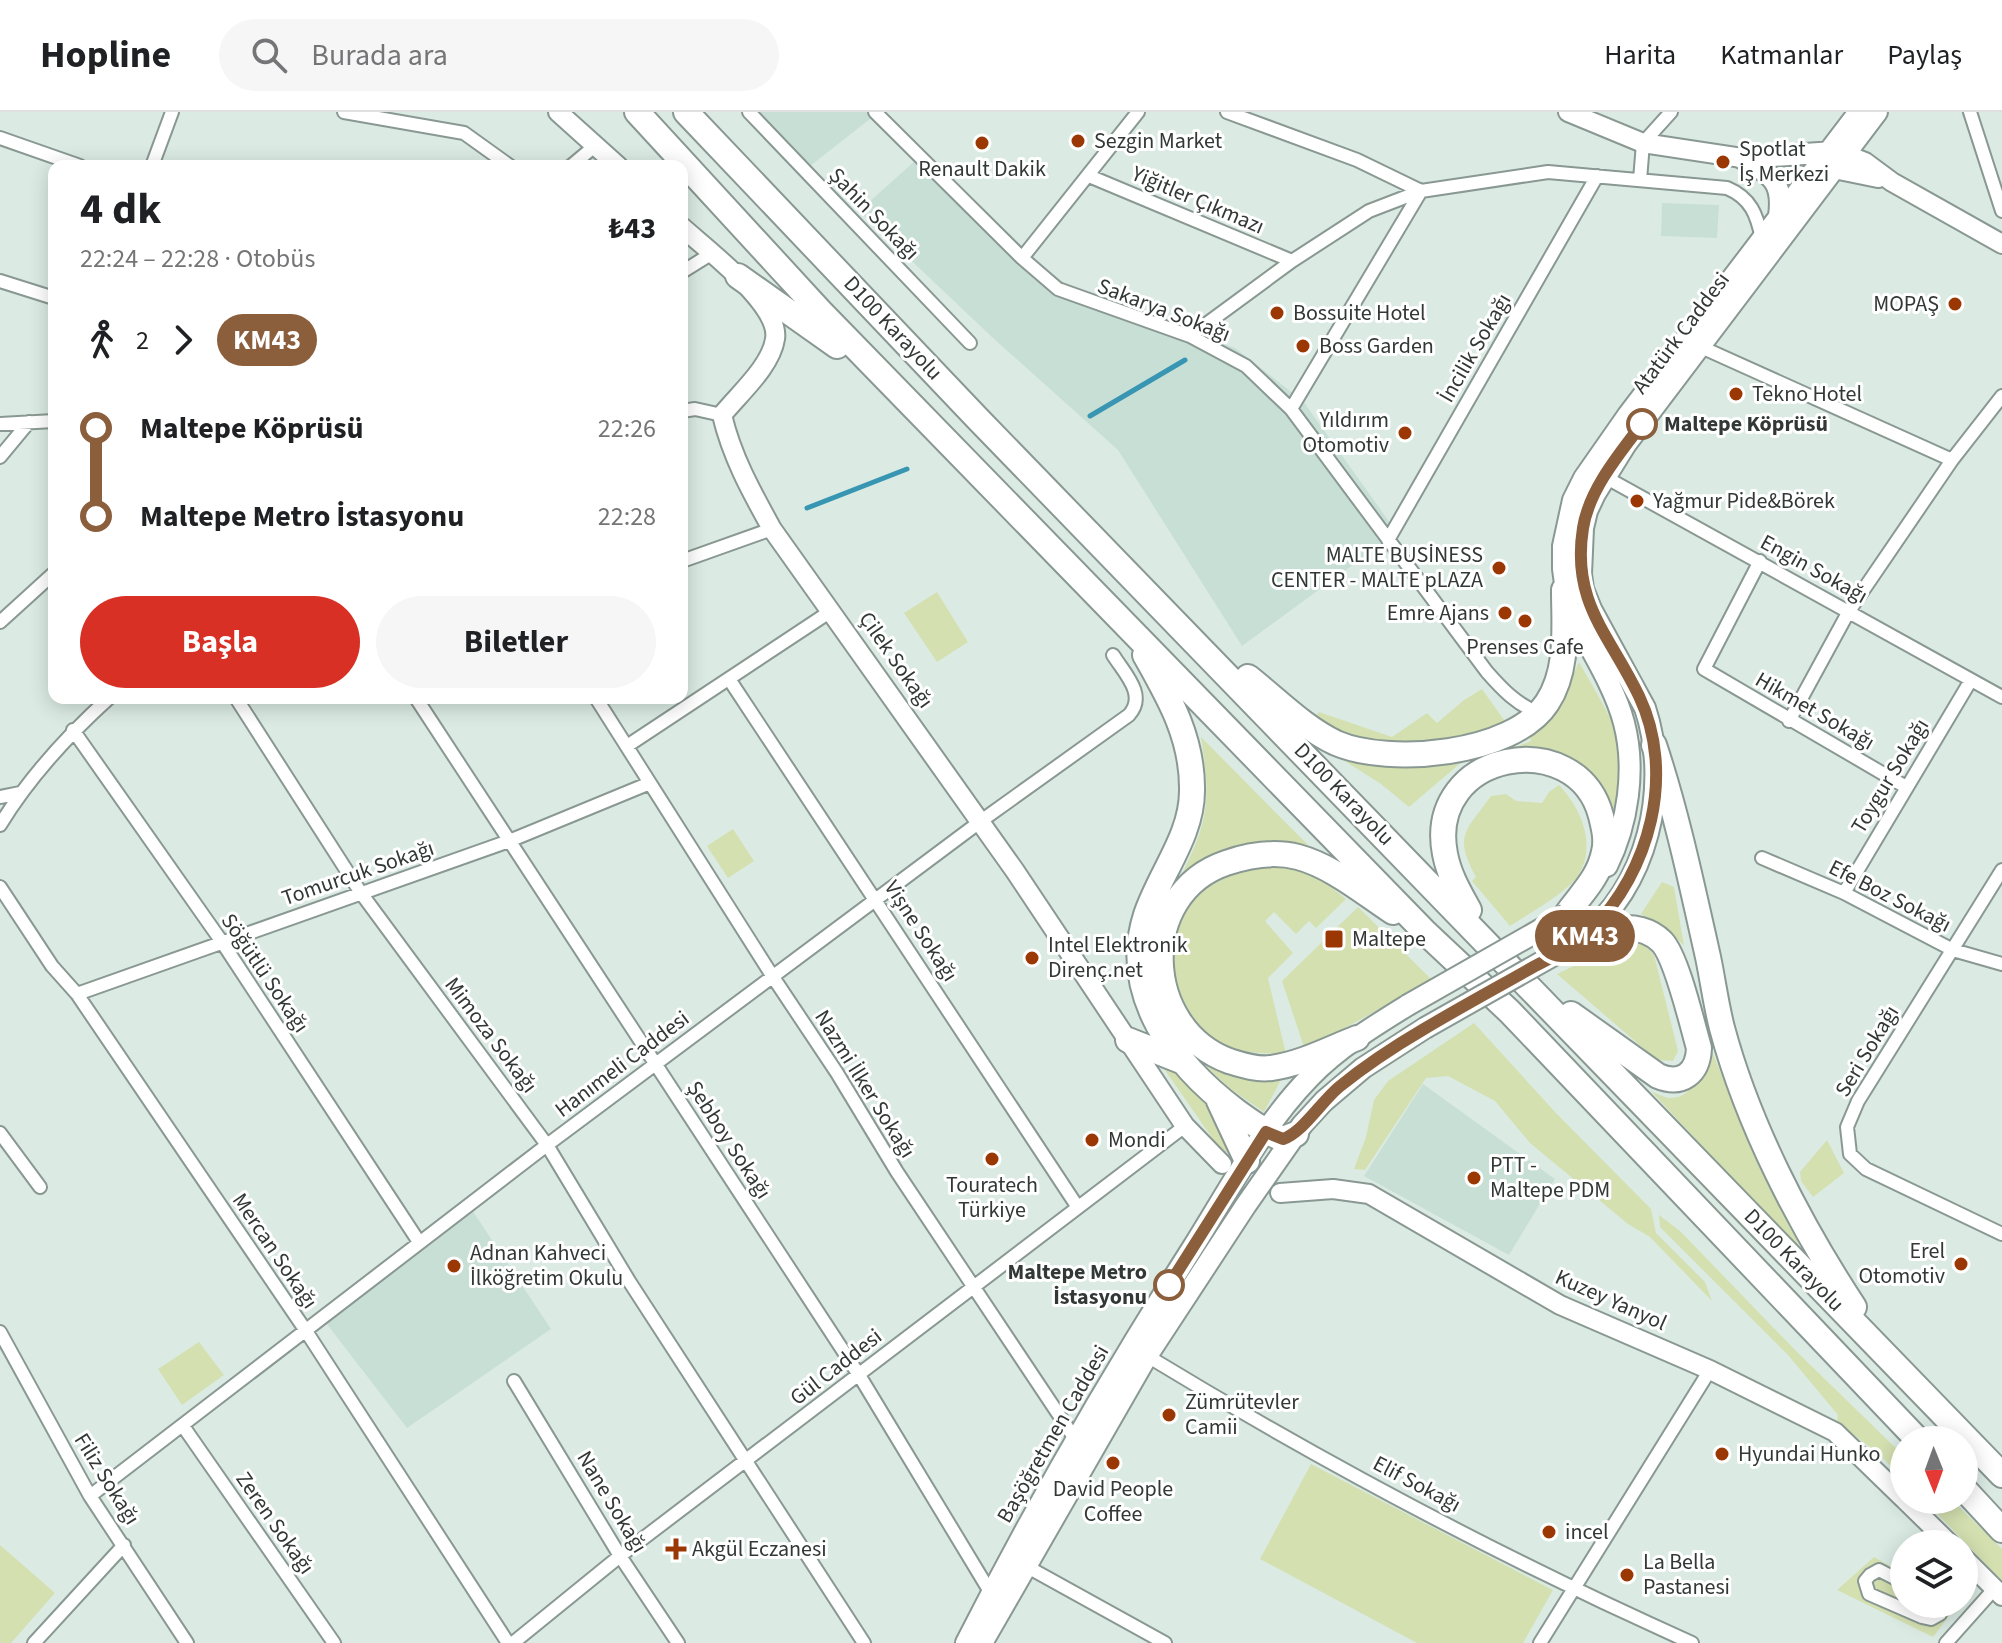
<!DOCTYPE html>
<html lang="tr">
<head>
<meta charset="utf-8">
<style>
  body { margin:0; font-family:"Source Sans 3",sans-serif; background:#f6f6f6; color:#202124; height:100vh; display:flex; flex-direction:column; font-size:30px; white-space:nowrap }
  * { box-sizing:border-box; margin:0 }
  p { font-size:26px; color:#757577 }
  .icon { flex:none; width:44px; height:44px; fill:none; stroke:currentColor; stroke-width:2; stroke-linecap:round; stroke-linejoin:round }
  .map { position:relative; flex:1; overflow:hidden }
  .panel { position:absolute; left:48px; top:48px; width:640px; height:544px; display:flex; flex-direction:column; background:#fff; border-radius:16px; box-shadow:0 4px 20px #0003 }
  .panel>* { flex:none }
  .badge { padding:0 16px; border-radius:26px; font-size:28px; line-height:52px }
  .needle { width:52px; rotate:179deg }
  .buttons { position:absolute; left:1890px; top:1314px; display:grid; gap:16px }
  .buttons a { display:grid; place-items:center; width:88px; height:88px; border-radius:50%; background:#fff; box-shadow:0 4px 20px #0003; font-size:40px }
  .map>.badge { position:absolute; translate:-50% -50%; box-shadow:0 0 0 4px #fff }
  .legs { display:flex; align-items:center; gap:12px; height:88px; padding:0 32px; font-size:26px }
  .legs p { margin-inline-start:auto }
  .summary { display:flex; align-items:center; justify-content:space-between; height:136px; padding:0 32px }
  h1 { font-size:44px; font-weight:700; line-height:60px }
  .button { display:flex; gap:16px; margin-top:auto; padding:16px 32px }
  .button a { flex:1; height:92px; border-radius:48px; background:#d93025; color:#fff; font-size:32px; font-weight:700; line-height:92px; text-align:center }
  .button a+a { background:#f6f6f6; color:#202124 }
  ul { padding:0 32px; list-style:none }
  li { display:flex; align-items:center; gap:28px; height:88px; font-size:30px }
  li i { display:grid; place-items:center; width:12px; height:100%; margin:0 10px; background:currentColor }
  li i::after { content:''; width:20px; height:20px; margin:-10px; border:6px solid; border-radius:50%; background:#fff }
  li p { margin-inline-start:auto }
  li:first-child i { background:linear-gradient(#0000 50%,currentColor 0) }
  li:last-child i { background:linear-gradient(currentColor 50%,#0000 0) }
  header { display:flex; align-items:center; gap:48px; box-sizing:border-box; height:112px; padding:0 40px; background:#fff; border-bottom:2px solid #e0e0e0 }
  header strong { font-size:38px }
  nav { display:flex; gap:44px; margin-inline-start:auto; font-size:28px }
  .search { width:560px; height:72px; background:#f6f6f6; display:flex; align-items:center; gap:20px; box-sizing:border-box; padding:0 28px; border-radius:44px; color:#757577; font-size:30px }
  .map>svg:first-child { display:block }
  .built { fill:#c8dfd6 }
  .green { fill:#d4e0b0 }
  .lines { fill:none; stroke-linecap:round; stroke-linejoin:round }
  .stream { stroke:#3896b3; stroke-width:5 }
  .street-casing { stroke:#899892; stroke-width:16 }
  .secondary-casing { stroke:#899892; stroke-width:22 }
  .primary-casing { stroke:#899892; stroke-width:24 }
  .highway-casing { stroke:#899892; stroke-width:28 }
  .street { stroke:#fff; stroke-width:12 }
  .secondary { stroke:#fff; stroke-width:18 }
  .primary { stroke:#fff; stroke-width:20 }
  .highway { stroke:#fff; stroke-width:24 }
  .primary-bridge-casing { stroke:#899892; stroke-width:24; stroke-linecap:butt }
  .primary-bridge { stroke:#fff; stroke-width:20 }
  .line-1-casing { stroke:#fff; stroke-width:18 }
  .line-1 { stroke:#8b5e3c; stroke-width:12 }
  .poi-dot { fill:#9b3703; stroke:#fff; stroke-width:3 }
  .stop-1-dot { fill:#fff; stroke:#8b5e3c; stroke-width:4 }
  .labels { text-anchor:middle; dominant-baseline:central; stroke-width:6; stroke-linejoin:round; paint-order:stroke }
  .poi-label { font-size:22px; fill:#323836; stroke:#fff; text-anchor:start }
  .street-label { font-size:22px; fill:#323836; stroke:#fff }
  .stop-label { font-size:22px; font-weight:bold; fill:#323836; stroke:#fff; text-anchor:start }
</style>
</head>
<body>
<header>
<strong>Hopline</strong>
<div class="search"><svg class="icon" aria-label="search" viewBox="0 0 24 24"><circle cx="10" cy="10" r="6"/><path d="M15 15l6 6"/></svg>Burada ara</div>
<nav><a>Harita</a><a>Katmanlar</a><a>Paylaş</a></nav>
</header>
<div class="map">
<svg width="2002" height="1531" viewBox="0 0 2002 1531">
  <rect width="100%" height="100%" fill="#dbebe4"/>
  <path class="built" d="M760,0H879L810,54Z
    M925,40L1042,153L1079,183L1235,236L1303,289L1393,415L1383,431L1242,534L1118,338L993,226L859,99Z
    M1662,91L1719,93L1717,126L1661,124Z
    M1423,972L1555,1067L1509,1143L1364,1064Z
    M472,1098L551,1217L407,1316L326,1211Z"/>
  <path class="green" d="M937,480L968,530L937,550L904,501Z
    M1579,550C1589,568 1601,587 1610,606C1623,635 1621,691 1608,719L1590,673L1502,640L1531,629L1529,621L1564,582Z
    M1482,577L1507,612L1448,632L1347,629L1313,608L1319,600L1392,625L1427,601L1437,611L1464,588Z
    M1201,625L1311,736L1284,732L1196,755L1179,768C1209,708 1211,691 1201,625Z
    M1470,643L1409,695L1381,672L1340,646L1381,653Z
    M1559,673C1581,696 1598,734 1577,765C1567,780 1527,803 1510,814L1472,769L1476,765C1453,723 1466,719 1491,684L1506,682L1516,689L1542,691L1549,680Z
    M733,717L754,749L728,766L707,734Z
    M1286,753L1318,765L1346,787L1316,816L1309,809L1296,822L1274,800L1265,809L1293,841L1268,866L1286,942C1267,941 1244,942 1226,934C1177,911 1155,832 1192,791C1216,763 1251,754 1286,753Z
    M1662,770L1674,775L1684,834L1667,816L1641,802Z
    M1358,795L1432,868L1305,938L1282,869Z
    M1628,828L1643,831L1654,843L1678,939L1673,949L1657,948L1557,862Z
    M1474,911L1556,1001L1651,1097L1656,1121L1705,1170L1712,1189L1650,1125L1628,1112L1530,1031L1495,989L1448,964L1426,966L1365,1058L1354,1057L1366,1025L1374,988L1388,969Z
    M1708,930L1763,1062L1805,1145L1651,979C1656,981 1665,986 1670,986C1698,986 1703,950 1708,930Z
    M1190,939L1283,964L1264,1000L1228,975Z
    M1160,951C1195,970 1218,996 1234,1032L1224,1043Z
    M1827,1028L1844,1061L1813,1085L1801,1069L1800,1060Z
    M1659,1103L1680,1119L1797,1240L1904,1344V1368L1880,1343L1837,1310L1838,1303L1788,1243L1660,1115Z
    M199,1230L224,1263L182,1293L158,1257Z
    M1311,1352L1553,1478L1523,1531H1417L1260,1447Z
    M1924,1388H1952L2002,1437V1469Z
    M0,1433L55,1481L11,1531H0Z
    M1874,1445L1904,1462V1492H1958L1933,1525L1837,1478Z"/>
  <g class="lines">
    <path class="stream" d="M1090,304L1185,248
      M807,396L907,357"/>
    <defs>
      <path id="street" d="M344,0L464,21L510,54
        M749,0L970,231
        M875,0L1022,146L1058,177L1190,224L1246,254L1291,297L1487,560C1502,577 1517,593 1539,601
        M1227,0L1357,48L1421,79
        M1970,0L2002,99
        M0,26L80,54
        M152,54L172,0
        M571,54L596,33
        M1089,64L1292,149
        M1640,68L1643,31L1671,0
        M1022,146L1138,0
        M682,160L711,142
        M0,169L54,186
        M1190,224L1292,149L1369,99L1421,79L1548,60L1727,76C1751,86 1757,103 1762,127
        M1701,235L1952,348
        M1291,297L1421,79
        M682,299L695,297L722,303
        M0,312L54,309
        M0,345L29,310
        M1605,365L2002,585
        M1388,428L1597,64
        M682,449L772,417
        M1760,449L1704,557L1906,675
        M0,510L54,461
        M729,567L1077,1094
        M236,586L361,781L547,1033L629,1169L864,1531
        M416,586L859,1263L992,1483
        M596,586L773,865L837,961L897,1060L1075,1327
        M1789,609L1849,499L1952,348L2002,284
        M73,618L222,830L419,1130
        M627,634L831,499
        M0,685L20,681
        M0,713C30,664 67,624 109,586
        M1762,746L1844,781L1953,838L2002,852
        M2002,758L1858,989L1847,1015L1850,1042L1866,1057L2002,1122
        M0,775L52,854L77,882L306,1219L508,1531
        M1844,781L1971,568
        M77,882L509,729L650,671
        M0,1021L40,1075
        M0,1220L90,1384L187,1531
        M1144,1242C1320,1349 1504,1447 1692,1531
        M514,1269L620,1444L678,1531
        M183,1314L334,1531
        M90,1384L547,1033L981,709L1129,603C1147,583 1125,562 1113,543
        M1024,1453L1165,1531
        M1904,1471L1879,1458L1870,1463L1865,1469L1869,1482L1922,1505L1931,1507L1940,1502
        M34,1531L124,1433
        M513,1531L620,1444L1185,1014
        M1540,1531L1710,1258
        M1946,1531L1995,1476"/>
      <path id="secondary" d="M558,0L618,54
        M1568,0L1643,31L1742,46
        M1845,42L1865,50L1892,70L2002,132
        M1834,57L1878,66
        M682,115C705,136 781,193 775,227C771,254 740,281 722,303C732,345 751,379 772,417L1015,759L1185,1014L1222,1052
        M1280,1081L1333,1077L1369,1082L1560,1193L1710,1258L1835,1320L1904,1387
        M1905,1388L1950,1432
        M1964,1446L2002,1484"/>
      <path id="primary" d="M1742,46L1834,40
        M1742,46C1770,62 1784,68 1779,104
        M1607,754C1628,712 1636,657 1624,611C1614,572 1586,531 1568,494L1563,457V434L1573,388L1584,366L1628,303L1859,0
        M1580,827C1648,777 1671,674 1645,596L1591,497L1583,477L1581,462L1583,416L1587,399L1595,382L1626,332L1877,0
        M966,1531C1035,1395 1111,1264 1193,1135C1229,1078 1262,1014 1310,965C1338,936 1374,914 1408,893
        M982,1531L1147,1244L1246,1093L1302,1013L1324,989L1363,956L1425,916"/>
      <path id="highway" d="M637,0L820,199L1426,821L1510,900L1918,1328
        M686,0L977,306L2002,1363
        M738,164L837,234
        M1145,543C1170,587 1193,627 1192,679C1192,724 1160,761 1146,803C1120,883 1176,954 1236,999C1251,1010 1265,1020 1283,1027L1296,1022
        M1248,565C1276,587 1304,616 1336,631C1389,654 1513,643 1547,591C1569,558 1564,515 1564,478
        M1654,633C1677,702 1692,774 1708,845C1713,869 1716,893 1722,916C1748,1013 1800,1113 1854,1195
        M1469,798C1459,780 1449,763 1445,742C1425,639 1577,612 1601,704C1604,716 1607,728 1604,740C1599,766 1580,783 1566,803
        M1570,834C1585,828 1600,819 1616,817C1633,814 1650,818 1662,830C1677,846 1692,912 1699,936C1698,961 1682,974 1658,964L1571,902
        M1357,926C1329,937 1301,952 1271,956C1257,958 1242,953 1229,949C1142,917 1135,782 1226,751C1249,743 1274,739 1298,745C1332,754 1364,781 1393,800
        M1128,928L1181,949
        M1219,989L1247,1049
        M1964,1377L2002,1418"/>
    </defs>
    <use href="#street" class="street-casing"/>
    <use href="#secondary" class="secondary-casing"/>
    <use href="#primary" class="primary-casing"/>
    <use href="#highway" class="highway-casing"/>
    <use href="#street" class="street"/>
    <use href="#secondary" class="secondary"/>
    <use href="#primary" class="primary"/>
    <use href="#highway" class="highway"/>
    <defs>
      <path id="primary-bridge" d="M1408,893L1566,803
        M1425,916L1570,834"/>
    </defs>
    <use href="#primary-bridge" class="primary-bridge-casing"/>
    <use href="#primary-bridge" class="primary-bridge"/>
  </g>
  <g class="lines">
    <defs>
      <path id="line-1" d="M1169,1173L1266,1020L1283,1027C1303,1020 1321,990 1339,975C1366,953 1395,934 1424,917C1461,895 1498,875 1535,854C1554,844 1576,834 1591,818C1650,759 1676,662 1639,584C1610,523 1571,491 1583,416C1589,378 1619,342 1642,312"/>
    </defs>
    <use href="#line-1" class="line-1-casing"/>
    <use href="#line-1" class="line-1"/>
  </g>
  <g class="poi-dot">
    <circle cx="1078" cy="29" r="8"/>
    <circle cx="982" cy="31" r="8"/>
    <circle cx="1723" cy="50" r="8"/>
    <circle cx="1955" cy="192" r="8"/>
    <circle cx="1277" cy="201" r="8"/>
    <circle cx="1303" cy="234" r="8"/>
    <circle cx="1736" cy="282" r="8"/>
    <circle cx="1405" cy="321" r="8"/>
    <circle cx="1637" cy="389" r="8"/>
    <circle cx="1499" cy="456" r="8"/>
    <circle cx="1505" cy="501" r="8"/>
    <circle cx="1525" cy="509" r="8"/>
    <rect x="1324" y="817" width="20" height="20" rx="4"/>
    <circle cx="1032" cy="846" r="8"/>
    <circle cx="1092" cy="1028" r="8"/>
    <circle cx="992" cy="1047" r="8"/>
    <circle cx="1474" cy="1066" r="8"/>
    <circle cx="1961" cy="1152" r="8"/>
    <circle cx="454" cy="1154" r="8"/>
    <circle cx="1169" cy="1303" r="8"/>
    <circle cx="1722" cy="1342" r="8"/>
    <circle cx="1113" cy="1351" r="8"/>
    <circle cx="1549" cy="1420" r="8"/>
    <path d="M672 1425h8v8h8v8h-8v8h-8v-8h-8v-8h8z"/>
    <circle cx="1627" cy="1463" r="8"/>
  </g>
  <g class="stop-1-dot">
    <circle cx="1642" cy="312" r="14"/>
    <circle cx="1169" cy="1173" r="14"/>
  </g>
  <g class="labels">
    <g class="poi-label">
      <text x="1094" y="29">Sezgin Market</text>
      <text x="1739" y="37">Spotlat<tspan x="1739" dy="25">İş Merkezi</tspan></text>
      <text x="982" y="57" text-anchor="middle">Renault Dakik</text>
      <text x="1939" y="192" text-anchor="end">MOPAŞ</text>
      <text x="1293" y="201">Bossuite Hotel</text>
      <text x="1319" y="234">Boss Garden</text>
      <text x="1752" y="282">Tekno Hotel</text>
      <text x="1389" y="308" text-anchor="end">Yıldırım<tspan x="1389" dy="25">Otomotiv</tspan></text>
      <text x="1653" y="389">Yağmur Pide&amp;Börek</text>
      <text x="1483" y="443" text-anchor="end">MALTE BUSİNESS<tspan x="1483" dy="25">CENTER - MALTE pLAZA</tspan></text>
      <text x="1489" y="501" text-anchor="end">Emre Ajans</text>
      <text x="1525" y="535" text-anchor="middle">Prenses Cafe</text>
      <text x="1352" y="827">Maltepe</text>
      <text x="1048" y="833">Intel Elektronik<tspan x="1048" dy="25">Direnç.net</tspan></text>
      <text x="1108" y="1028">Mondi</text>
      <text x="1490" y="1053">PTT -<tspan x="1490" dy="25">Maltepe PDM</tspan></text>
      <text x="992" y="1073" text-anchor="middle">Touratech<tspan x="992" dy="25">Türkiye</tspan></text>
      <text x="1945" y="1139" text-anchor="end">Erel<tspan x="1945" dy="25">Otomotiv</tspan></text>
      <text x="470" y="1141">Adnan Kahveci<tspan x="470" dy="25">İlköğretim Okulu</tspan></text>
      <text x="1185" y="1290">Zümrütevler<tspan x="1185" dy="25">Camii</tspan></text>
      <text x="1738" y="1342">Hyundai Hunko</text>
      <text x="1113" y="1377" text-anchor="middle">David People<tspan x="1113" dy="25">Coffee</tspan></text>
      <text x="1565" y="1420">incel</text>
      <text x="692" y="1437">Akgül Eczanesi</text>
      <text x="1643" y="1450">La Bella<tspan x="1643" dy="25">Pastanesi</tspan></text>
    </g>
    <g class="street-label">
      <text transform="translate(1198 88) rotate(23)">Yiğitler Çıkmazı</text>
      <text transform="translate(874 102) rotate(46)">Şahin Sokağı</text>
      <text transform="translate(1164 198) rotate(21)">Sakarya Sokağı</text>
      <text transform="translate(893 216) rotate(47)">D100 Karayolu</text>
      <text transform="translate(1681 221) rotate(-53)">Atatürk Caddesi</text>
      <text transform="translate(1475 236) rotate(-60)">İncilik Sokağı</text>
      <text transform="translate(1814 457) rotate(29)">Engin Sokağı</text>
      <text transform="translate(896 548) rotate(55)">Çilek Sokağı</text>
      <text transform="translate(1815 599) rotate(30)">Hikmet Sokağı</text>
      <text transform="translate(1890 664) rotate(-59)">Toygur Sokağı</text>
      <text transform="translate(1344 682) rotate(46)">D100 Karayolu</text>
      <text transform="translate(358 761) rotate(-19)">Tomurcuk Sokağı</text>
      <text transform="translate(1890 784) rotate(27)">Efe Boz Sokağı</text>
      <text transform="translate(921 819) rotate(57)">Vişne Sokağı</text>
      <text transform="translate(265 861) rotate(56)">Söğütlü Sokağı</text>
      <text transform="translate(491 923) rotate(53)">Mimoza Sokağı</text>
      <text transform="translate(1867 939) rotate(-59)">Seri Sokağı</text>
      <text transform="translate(622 952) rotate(-37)">Hanımeli Caddesi</text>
      <text transform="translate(865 972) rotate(58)">Nazmi İlker Sokağı</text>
      <text transform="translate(729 1028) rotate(57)">Şebboy Sokağı</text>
      <text transform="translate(275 1139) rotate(56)">Mercan Sokağı</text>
      <text transform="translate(1794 1148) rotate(46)">D100 Karayolu</text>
      <text transform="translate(1611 1188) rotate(24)">Kuzey Yanyol</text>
      <text transform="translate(836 1255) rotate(-38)">Gül Caddesi</text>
      <text transform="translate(1053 1322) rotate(-60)">Başöğretmen Caddesi</text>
      <text transform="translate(107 1367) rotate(58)">Filiz Sokağı</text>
      <text transform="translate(1417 1372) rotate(28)">Elif Sokağı</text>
      <text transform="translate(612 1390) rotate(59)">Nane Sokağı</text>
      <text transform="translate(275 1411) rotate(55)">Zeren Sokağı</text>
    </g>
    <g class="stop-label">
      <text x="1664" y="312">Maltepe Köprüsü</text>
      <text x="1147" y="1160" text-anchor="end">Maltepe Metro<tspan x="1147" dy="25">İstasyonu</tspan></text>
    </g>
  </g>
</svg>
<div class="buttons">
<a><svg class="needle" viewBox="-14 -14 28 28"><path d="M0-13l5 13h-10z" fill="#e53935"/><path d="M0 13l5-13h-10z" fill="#757577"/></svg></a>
<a><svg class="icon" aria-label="layers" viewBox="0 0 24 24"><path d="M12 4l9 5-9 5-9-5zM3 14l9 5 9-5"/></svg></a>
</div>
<b class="badge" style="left:1585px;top:824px;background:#8b5e3c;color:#fff">KM43</b>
<section class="panel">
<div class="summary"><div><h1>4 dk</h1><p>22:24 – 22:28 · Otobüs</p></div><b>₺43</b></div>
<div class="legs"><svg class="icon" aria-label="walk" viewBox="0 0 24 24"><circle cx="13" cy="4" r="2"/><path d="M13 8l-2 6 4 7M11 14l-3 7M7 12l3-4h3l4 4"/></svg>2<svg class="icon" aria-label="forward" viewBox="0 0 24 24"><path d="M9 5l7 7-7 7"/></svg><b class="badge" style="background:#8b5e3c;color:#fff">KM43</b></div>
<ul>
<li><i style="color:#8b5e3c"></i><b>Maltepe Köprüsü</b><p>22:26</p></li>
<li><i style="color:#8b5e3c"></i><b>Maltepe Metro İstasyonu</b><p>22:28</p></li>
</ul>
<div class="button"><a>Başla</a><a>Biletler</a></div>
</section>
</div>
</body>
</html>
